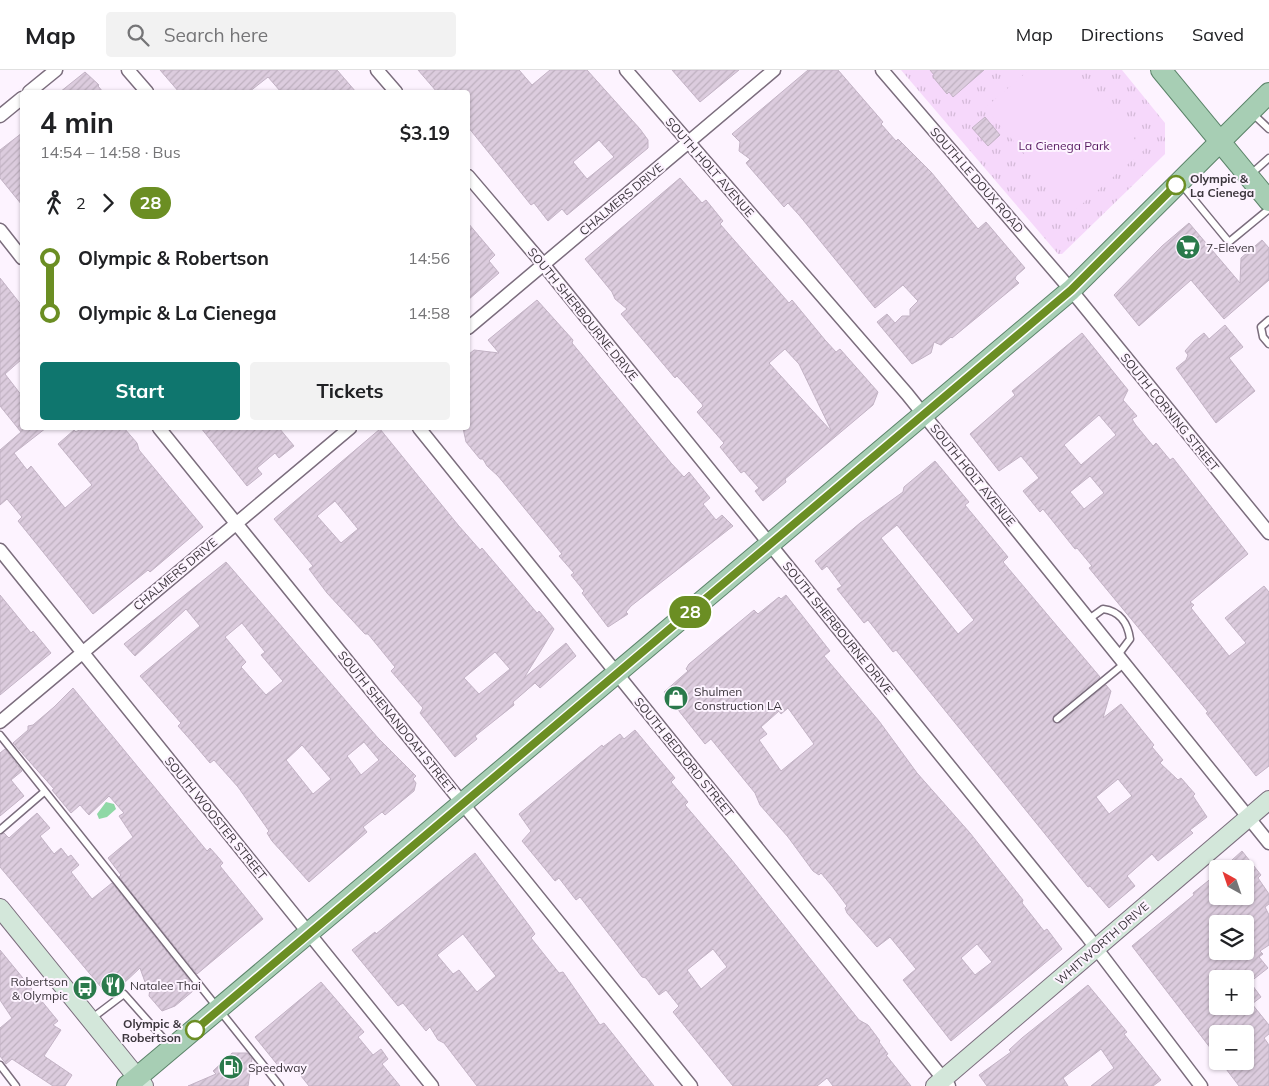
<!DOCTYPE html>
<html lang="en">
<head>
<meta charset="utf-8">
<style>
  body { margin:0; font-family:Mulish,sans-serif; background:#f2f2f2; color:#202124; height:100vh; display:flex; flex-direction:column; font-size:19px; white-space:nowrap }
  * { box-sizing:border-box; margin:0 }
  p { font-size:16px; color:#757577 }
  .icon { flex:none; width:28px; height:28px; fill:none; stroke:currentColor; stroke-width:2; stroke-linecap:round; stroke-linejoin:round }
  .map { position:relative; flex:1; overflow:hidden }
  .panel { position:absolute; left:20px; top:20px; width:450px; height:340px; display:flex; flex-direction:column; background:#fff; border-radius:5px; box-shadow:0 1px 4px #0004 }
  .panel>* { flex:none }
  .badge { padding:0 10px; border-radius:16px; font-size:18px; line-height:32px }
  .needle { width:32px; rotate:320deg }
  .tools { position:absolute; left:1209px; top:790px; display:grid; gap:10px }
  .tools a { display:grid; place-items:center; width:45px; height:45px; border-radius:5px; background:#fff; box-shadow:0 1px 4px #0004; font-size:25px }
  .map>.badge { position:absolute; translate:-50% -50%; box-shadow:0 0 0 2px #fff }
  .legs { display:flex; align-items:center; gap:8px; height:55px; padding:0 20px; font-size:16px }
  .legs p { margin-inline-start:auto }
  .head { display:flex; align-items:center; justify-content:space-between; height:85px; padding:0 20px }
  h1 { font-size:28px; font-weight:700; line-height:38px }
  .cta { display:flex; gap:10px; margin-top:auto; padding:10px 20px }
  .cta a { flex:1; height:58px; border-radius:5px; background:#0f766e; color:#fff; font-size:20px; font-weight:700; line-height:58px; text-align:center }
  .cta a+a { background:#f2f2f2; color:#202124 }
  ul { padding:0 20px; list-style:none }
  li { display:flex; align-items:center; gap:18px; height:55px; font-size:19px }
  li i { display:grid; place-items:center; width:8px; height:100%; margin:0 6px; background:currentColor }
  li i::after { content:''; width:12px; height:12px; margin:-6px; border:4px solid; border-radius:50%; background:#fff }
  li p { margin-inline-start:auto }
  li:first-child i { background:linear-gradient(#0000 50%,currentColor 0) }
  li:last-child i { background:linear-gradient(currentColor 50%,#0000 0) }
  header { display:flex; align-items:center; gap:30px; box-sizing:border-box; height:70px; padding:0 25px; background:#fff; border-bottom:1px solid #e0e0e0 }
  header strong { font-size:24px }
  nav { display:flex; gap:28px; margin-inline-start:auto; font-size:18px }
  .search { width:350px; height:45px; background:#f2f2f2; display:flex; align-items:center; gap:12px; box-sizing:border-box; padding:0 18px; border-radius:5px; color:#757577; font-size:19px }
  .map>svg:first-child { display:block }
  .grass { fill:url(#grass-tufts) }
  .pitch { fill:#f6d8fb }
  .water { fill:#8fd8a6 }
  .building { fill:url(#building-hatch); stroke:#c3b3c5; fill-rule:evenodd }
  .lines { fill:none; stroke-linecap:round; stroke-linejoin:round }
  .lane-casing { stroke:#7b6d7d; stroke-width:9 }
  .street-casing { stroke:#7b6d7d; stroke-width:15 }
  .secondary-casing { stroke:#7b6d7d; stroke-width:20 }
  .primary-casing { stroke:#5c846a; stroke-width:22 }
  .lane { stroke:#fff; stroke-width:6 }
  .street { stroke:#fff; stroke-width:12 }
  .secondary { stroke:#d3e7da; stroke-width:18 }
  .primary { stroke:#a7ceb4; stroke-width:20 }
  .line-1-casing { stroke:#fff; stroke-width:11 }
  .line-1 { stroke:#6b8e23; stroke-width:8 }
  .stop-1-dot { fill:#fff; stroke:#6b8e23; stroke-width:2.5 }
  .labels { text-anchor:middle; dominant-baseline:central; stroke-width:4; stroke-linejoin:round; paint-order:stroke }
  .park-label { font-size:12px; fill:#561860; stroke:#fdf3ff }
  .street-label { font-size:12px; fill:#3c363d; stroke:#fdf3ff }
  .stop-label { font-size:12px; font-weight:bold; fill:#3c363d; stroke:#fdf3ff; text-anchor:start }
  .poi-label { font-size:12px; fill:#3c363d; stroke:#fdf3ff; text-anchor:start }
</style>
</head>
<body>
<header>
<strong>Map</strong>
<div class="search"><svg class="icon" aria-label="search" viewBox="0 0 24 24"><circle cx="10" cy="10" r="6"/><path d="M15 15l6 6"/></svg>Search here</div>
<nav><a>Map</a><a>Directions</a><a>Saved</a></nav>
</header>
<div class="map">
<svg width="1269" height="1016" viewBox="0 0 1269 1016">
  <defs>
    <pattern id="grass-tufts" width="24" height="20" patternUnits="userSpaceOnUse" patternTransform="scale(1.25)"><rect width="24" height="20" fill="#f6d8fb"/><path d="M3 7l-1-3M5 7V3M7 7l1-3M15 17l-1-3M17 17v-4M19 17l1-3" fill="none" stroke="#d4bad8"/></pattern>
    <pattern id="building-hatch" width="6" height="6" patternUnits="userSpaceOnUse" patternTransform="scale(1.25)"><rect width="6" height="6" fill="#dcccde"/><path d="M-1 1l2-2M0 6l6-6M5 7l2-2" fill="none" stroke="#beb0bf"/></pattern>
  </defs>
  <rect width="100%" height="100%" fill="#fdf3ff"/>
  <path class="grass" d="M901,0H1122L1165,53V84L1062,184H1058Z"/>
  <path class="pitch" d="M1029,0H1075L1144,80L1074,141L985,38Z"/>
  <path class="water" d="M106,732L114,734L116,739L107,747L99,749L97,744Z"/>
  <path class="building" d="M160,0H337L356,22H281L268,7L249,22H179Z
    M418,0H519L532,15L550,0H587L640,59L648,70V78L567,145L562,139L548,151L534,133L531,135L468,57V22H437ZM599,70L614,87L587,109L573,92Z
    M672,0H739L700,32Z
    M808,0H838L883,52L881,54L896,71L898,69L931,102L978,159L986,152L1025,198L1016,206L1015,209L1019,213L952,268L951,267L941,275L934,272L931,283L912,294L877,252L887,244L895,253L902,246H910V239L918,231L903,215L875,238L799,145L788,133L784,137L751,99L746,93L750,89L739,81L740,72L732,64Z
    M930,0H984L953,27L949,22L947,24L933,7L934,5Z
    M85,2L99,15L98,16L103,22H60Z
    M985,47L1000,65L988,76L972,58Z
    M22,63V135L0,108V80Z
    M680,108L702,133L706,130L723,151L720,154L789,233L792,230L825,270L836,282L840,279L878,322L873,335L785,409L786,412L763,431L755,421L759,418L744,401L741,403L720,377L724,373L697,342L703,336L702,334L677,306L675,308L621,244L627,239L615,229L612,222L585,189ZM785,279L799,294L832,362L769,293Z
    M468,153L495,185L489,191L499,203L468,230Z
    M1189,153L1240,213L1241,188L1262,170L1269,178V210L1224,249L1191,210L1139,256L1114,225L1162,176Z
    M0,208L22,236V289L5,304L22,326V358H46L14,383L27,400L31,396L65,438L92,415L58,374L74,360L76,362L82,358H124L137,373L139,380L203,457L150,502L148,500L93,544L18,451L22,447L7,429L0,435V380L21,362L0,336Z
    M537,230L573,270L572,273L671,393L684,407L689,402L710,428L703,434L716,450L722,445L733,456L631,536L626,542L628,544L608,557L582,523L584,521L571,505L574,503L559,486L562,484L498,406L487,396L483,389H480L466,372L463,358H468V285L474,280L499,283L488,270Z
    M1225,255L1243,277L1229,288L1255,321L1216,353L1176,298L1186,290L1188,285L1185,281L1194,271L1204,263L1209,269Z
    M1082,263L1128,320L1123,330L1137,346L1132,349L1135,354L1153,376L1156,373L1170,390L1173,388L1248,484L1190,532L1194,535L1191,538L1229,586L1246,573L1225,548L1264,516L1269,522V696L1256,706L1206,643L1208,642L1089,498L1092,496L1077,478L1075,479L1043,439L1040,442L1023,421L1039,408L1021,386L999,401L970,364L1015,325L1012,321ZM1099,345L1116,365L1081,395L1064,375ZM1090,406L1104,423L1084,439L1070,422Z
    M201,358H279L294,376L279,388L275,383L257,398L262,404L247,416Z
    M380,359L458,455L480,480L482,478L537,543L539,541L554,559L524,608L566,573L576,586L540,618L535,613L513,632L514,635L475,666L477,669L455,687L420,643L423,638L391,601L395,597L368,564H365L327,523L309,499L313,496L274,449ZM335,431L358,459L341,473L317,446ZM495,582L510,599L479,624L464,608Z
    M935,391L969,432L965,435L1008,487L1003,492L1100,607L1054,645L1053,652L1060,653L1106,615L1111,621L1103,648L1121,634L1154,675L1152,677L1163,690L1160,693L1178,710L1181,708L1195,724L1193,726L1207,747L1190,760L1193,763L1158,791L1152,784L1127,806L1135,816L1109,838L1090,816L1088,817L896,580L893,582L868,550L864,553L837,519L842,516L827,496L822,500L815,491L860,453L903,422L904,417ZM897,455L974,550L958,564L881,468ZM1118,709L1132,726L1109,744L1096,727Z
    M226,492L378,668L416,706L413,709L416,713L414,721L385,745L382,742L363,757L367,762L309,812L272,771L267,763L269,761L238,717L214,690L210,693L194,674L178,656L181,653L140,606L200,556L186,539L135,586L124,574ZM242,553L265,582L261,585L283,611L266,625L241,597L246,592L225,567ZM364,672L379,690L361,705L347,686ZM302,675L331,709L313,724L286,690Z
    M0,525L31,563L33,561L51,583L0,625Z
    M786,525L830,581L824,586L879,651L917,703L970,763L1023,830L1022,833L1044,861L1047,859L1062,879L951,971L903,910L916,899L890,867L877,877L847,843L845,838L847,836L832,816L821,803L819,805L813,801L788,767L760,735L755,723L711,669L705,674L664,622L688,601L686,599L689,594L754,540L758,544L779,527L781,529ZM788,638L814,674L781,701L759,670L767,664L761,657L779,641L781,644ZM977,874L992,892L975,905L961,888Z
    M73,618L207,781L210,778L218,787L223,793L220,796L263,849L197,904L119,807L121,805L108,788L133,767L119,746L124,743L109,726L89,745L80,735L71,743L52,720L54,719L13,673L28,660V656L33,655L54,637Z
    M635,660L675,708L671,712L688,732L685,735L731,789L859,950L868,955L880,971L879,972L888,984L886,985L911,1016H833L827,1008L817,1016H733L673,942L679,936L666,920L659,925L646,908L642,907L580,827L576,830L559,808L555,811L522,771L531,761L519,744L602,675L603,677L620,664L624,669ZM713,879L727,897L701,919L687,900Z
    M5,679L22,701L11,710L24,726L0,746V683Z
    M37,743L50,758L40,766L54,784L61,778L68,787L71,785L79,795L71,802L92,829L112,813L190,911L187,913L193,921L175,936L162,941L149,926L150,918L145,912L140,898L123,914L122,919L112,927L106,923L0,797V765L4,763L9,768Z
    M1242,781L1261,805L1258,808L1269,824V834L1265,837L1269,845V875L1260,881L1263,884L1259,887L1268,898L1250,912L1261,927L1252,934L1269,955V964L1264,968L1269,975V1016H1239L1220,991H1245V964H1218V988L1132,876L1194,825L1193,823L1218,803V826H1245V799H1222ZM1218,854H1245V881H1218ZM1218,909H1245V936H1218Z
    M475,783L531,858L535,864L531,868L559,903L563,902L600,955L604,953L654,1016H477L444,973L438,970L430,957L426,961L403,933L398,936L352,880L375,862L376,864ZM463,864L496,906L477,922L459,900L453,904L437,885Z
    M0,880L58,951L53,955L61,960L44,986L72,1005L65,1016H53L12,989L6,994L0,986V958L12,948L0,930Z
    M321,912L364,962L358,967L373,985L381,979L388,989L382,994L400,1016H309L293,996L284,1003L255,967Z
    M1088,915L1127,962L1124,964L1161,1010L1153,1016H1091L1114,998L1101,979L1063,1008L1068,1016H987L979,1005L1011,982L1009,980L1022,968Z
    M232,983H247L252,989L248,1016H188L216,1004L213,1001Z"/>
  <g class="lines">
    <defs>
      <path id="lane" d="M1252,43L1269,59
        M1251,104L1269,88
        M1182,115L1229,172L1269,139
        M1269,250L1261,257L1263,267L1269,274
        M1089,549L1103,539C1120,541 1128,554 1130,569L1118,585
        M1057,649L1125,593
        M0,665L280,1016
        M0,760L44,722
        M91,949L124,924L171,977
        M0,995L16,1016"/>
      <path id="street" d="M128,0L147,22
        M377,0L396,22
        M626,0L907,324L1269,773
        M882,0L1071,220L1269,463
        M29,22L56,0
        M0,46L22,28
        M468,106L543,194L1087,866L1201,1016
        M0,160L22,188
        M468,258L774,0
        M159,358L691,1016
        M419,358L949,1016
        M0,480L432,1016
        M0,652L350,358"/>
      <path id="secondary" d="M0,838L144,1016
        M935,1016L1269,730"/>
      <path id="primary" d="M1161,0L1269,131
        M127,1016L1071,220L1269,23"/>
    </defs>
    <use href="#lane" class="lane-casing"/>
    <use href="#street" class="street-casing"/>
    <use href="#secondary" class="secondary-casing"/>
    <use href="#primary" class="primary-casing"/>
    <use href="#lane" class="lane"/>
    <use href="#street" class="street"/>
    <use href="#secondary" class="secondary"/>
    <use href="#primary" class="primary"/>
  </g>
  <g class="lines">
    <defs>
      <path id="line-1" d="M195,960L1071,220L1176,115"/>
    </defs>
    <use href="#line-1" class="line-1-casing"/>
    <use href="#line-1" class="line-1"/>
  </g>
  <defs>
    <symbol id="supermarket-disc" viewBox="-11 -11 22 22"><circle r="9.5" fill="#2a7a4b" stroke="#fdf3ff"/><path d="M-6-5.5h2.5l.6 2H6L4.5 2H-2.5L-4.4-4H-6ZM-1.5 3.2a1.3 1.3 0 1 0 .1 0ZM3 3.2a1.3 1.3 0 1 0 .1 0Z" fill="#fff"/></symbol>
    <symbol id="shop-disc" viewBox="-11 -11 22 22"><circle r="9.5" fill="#2a7a4b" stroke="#fdf3ff"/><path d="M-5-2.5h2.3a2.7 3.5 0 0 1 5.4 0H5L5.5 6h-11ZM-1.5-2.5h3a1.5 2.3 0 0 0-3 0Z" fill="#fff"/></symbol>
    <symbol id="restaurant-disc" viewBox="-11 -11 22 22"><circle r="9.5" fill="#2a7a4b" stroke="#fdf3ff"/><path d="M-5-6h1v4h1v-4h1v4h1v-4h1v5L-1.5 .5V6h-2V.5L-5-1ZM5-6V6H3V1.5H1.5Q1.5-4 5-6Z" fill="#fff"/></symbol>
    <symbol id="bus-disc" viewBox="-11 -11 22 22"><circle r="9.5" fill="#2a7a4b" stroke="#fdf3ff"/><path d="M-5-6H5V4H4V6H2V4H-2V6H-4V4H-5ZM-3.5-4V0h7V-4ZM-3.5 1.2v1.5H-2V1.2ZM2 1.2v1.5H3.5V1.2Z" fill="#fff"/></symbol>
    <symbol id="fuel-disc" viewBox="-11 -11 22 22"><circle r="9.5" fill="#2a7a4b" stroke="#fdf3ff"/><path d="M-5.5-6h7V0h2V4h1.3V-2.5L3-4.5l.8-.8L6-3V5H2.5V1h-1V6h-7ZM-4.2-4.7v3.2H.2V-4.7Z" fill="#fff"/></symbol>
  </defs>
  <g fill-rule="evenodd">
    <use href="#supermarket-disc" x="1174" y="163" width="28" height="28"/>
    <use href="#shop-disc" x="662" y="614" width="28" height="28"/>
    <use href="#restaurant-disc" x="99" y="901" width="28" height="28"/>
    <use href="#bus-disc" x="71" y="904" width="28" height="28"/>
    <use href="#fuel-disc" x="217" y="983" width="28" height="28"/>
  </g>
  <g class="stop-1-dot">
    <circle cx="1176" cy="115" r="9"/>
    <circle cx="195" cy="960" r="9"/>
  </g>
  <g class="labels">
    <g class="park-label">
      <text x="1064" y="75">La Cienega Park</text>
    </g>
    <g class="street-label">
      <text transform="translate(710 97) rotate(49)">SOUTH HOLT AVENUE</text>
      <text transform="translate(977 110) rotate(49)">SOUTH LE DOUX ROAD</text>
      <text transform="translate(621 129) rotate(-40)">CHALMERS DRIVE</text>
      <text transform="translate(583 244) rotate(51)">SOUTH SHERBOURNE DRIVE</text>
      <text transform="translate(1170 342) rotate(51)">SOUTH CORNING STREET</text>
      <text transform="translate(973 405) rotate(51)">SOUTH HOLT AVENUE</text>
      <text transform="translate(175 504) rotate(-40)">CHALMERS DRIVE</text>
      <text transform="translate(838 558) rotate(51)">SOUTH SHERBOURNE DRIVE</text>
      <text transform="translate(397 652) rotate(51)">SOUTH SHENANDOAH STREET</text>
      <text transform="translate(684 687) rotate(51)">SOUTH BEDFORD STREET</text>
      <text transform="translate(216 748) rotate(51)">SOUTH WOOSTER STREET</text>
      <text transform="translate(1102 873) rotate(-41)">WHITWORTH DRIVE</text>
    </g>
    <g class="stop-label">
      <text x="1190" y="108">Olympic &amp;<tspan x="1190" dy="14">La Cienega</tspan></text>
      <text x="181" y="953" text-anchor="end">Olympic &amp;<tspan x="181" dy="14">Robertson</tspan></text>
    </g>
    <g class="poi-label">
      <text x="1206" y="177">7-Eleven</text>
      <text x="694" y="621">Shulmen<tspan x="694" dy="14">Construction LA</tspan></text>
      <text x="68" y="911" text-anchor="end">Robertson<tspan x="68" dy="14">&amp; Olympic</tspan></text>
      <text x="130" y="915">Natalee Thai</text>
      <text x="248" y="997">Speedway</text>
    </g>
  </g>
</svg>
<div class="tools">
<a><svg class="needle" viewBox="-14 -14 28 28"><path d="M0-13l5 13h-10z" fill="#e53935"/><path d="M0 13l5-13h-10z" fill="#757577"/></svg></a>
<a><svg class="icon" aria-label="layers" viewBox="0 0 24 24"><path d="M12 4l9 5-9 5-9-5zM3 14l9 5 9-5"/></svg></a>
<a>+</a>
<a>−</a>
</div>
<b class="badge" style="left:690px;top:542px;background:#6b8e23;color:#fff">28</b>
<section class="panel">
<div class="head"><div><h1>4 min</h1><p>14:54 – 14:58 · Bus</p></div><b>$3.19</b></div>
<div class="legs"><svg class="icon" aria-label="walk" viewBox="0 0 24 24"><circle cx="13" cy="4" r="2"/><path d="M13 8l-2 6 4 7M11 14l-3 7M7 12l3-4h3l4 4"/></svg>2<svg class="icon" aria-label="forward" viewBox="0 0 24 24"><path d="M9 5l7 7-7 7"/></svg><b class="badge" style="background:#6b8e23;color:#fff">28</b></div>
<ul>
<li><i style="color:#6b8e23"></i><b>Olympic &amp; Robertson</b><p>14:56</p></li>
<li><i style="color:#6b8e23"></i><b>Olympic &amp; La Cienega</b><p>14:58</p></li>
</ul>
<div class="cta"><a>Start</a><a>Tickets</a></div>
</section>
</div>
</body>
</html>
